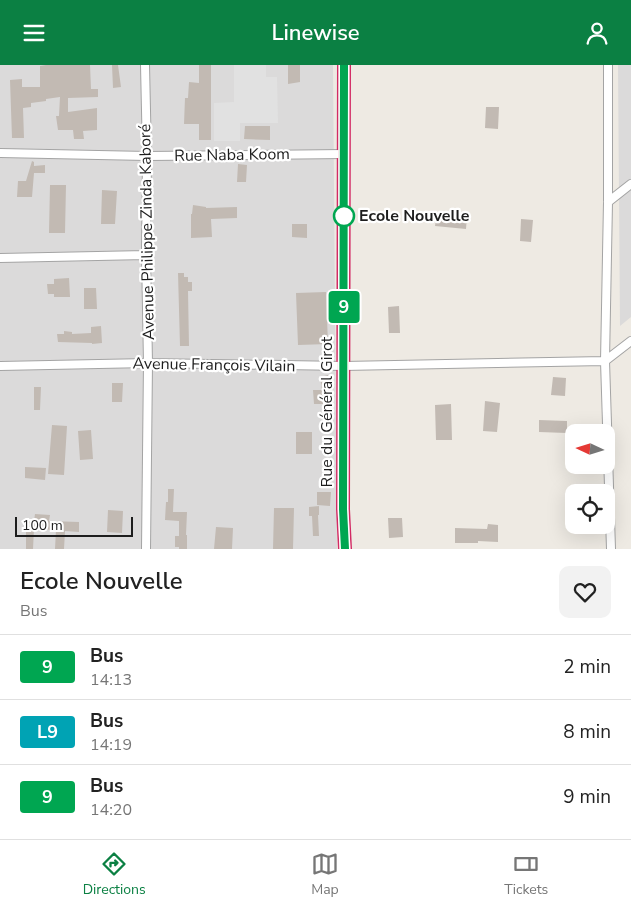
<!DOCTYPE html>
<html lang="en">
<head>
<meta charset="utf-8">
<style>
  body { margin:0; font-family:"Nunito Sans",sans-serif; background:#f2f2f2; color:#222; height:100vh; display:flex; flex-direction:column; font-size:19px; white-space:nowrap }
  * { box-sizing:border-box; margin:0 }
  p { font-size:16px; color:#767676 }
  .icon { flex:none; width:28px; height:28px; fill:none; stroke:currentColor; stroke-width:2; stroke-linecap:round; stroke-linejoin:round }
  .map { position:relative; height:484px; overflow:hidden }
  .sheet { display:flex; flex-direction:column; background:#fff; flex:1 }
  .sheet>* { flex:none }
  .badge { padding:0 10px; border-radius:4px; font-size:18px; line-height:32px }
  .needle { width:32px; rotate:274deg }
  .buttons { position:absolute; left:565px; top:359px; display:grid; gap:10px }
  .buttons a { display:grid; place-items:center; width:50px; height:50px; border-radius:10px; background:#fff; box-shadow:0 5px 20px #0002; font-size:25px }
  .scale { position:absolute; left:15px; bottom:12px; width:118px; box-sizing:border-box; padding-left:5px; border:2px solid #1d1d1d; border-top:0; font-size:14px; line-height:18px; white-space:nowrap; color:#1d1d1d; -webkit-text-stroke:4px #fff; paint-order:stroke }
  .map>.badge { position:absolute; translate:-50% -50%; box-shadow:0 0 0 2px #fff }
  .round { display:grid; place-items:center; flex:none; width:52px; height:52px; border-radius:10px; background:#f2f2f2 }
  .head { display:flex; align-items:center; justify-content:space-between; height:85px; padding:0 20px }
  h1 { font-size:24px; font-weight:600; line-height:38px }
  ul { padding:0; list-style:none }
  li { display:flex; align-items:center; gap:15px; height:65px; padding:0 20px; border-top:1px solid #e0e0e0 }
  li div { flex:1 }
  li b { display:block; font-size:19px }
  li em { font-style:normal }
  li .badge { min-width:55px; font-weight:700; text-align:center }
  header { display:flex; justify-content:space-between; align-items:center; height:65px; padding:0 20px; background:#0b8043; color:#fff; font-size:22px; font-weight:600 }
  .tab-bar { display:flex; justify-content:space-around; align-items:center; height:70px; border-top:1px solid #e0e0e0; background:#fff; font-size:14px; color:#767676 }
  .tab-bar a { display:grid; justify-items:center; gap:2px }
  .tab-bar .selected { color:#0b8043 }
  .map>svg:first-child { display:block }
  .residential { fill:#dbdada }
  .parking { fill:#e1e1e1 }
  .building { fill:#c2bab3 }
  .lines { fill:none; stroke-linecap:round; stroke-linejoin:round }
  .minor-casing { stroke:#a4a4a4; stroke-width:10 }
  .highway-casing { stroke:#d22a64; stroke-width:14 }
  .minor { stroke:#fff; stroke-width:8 }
  .highway { stroke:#e38d9d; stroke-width:11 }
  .line-casing { stroke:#fff; stroke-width:11 }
  .line { stroke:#00a651; stroke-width:8 }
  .stop-dot { fill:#fff; stroke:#00a651; stroke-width:2.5 }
  .labels { text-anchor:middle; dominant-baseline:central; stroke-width:4.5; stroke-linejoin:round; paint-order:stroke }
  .street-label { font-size:16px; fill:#1d1d1d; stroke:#fff }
  .stop-label { font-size:16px; font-weight:bold; fill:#1d1d1d; stroke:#fff; text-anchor:start }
</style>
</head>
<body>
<header><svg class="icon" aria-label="menu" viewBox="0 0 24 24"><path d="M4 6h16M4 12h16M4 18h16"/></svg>Linewise<svg class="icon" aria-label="person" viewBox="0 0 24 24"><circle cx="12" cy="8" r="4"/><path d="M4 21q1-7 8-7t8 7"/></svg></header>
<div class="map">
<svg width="631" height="484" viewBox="0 0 631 484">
  <rect width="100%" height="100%" fill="#eeeae3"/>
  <path class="residential" d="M0,0H333L337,484H0Z
    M618,0H631V252L620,261Z"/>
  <path class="parking" d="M234,0H266V12H277L278,58H240V76H214V38L234,37Z"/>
  <path class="building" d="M46,0H90L91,24H98V32L68,33V47L97,43V65L83,66L84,74H74L73,65H58L56,51H59L60,32L46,34V36L31,38V42L23,43L24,73H12L10,15L22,14V22H40V1Z
    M112,0H118L121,22L113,23Z
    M199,0H211V75H199V59H184L185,33H188L189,17L199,18Z
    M288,0H300V17L288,19Z
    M486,42H499L498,64L485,63Z
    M245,61H270V75L244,74Z
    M32,96L34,97V101L45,100V108H34L32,132H17L18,116H26Z
    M238,99L247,100L246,117H237Z
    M50,120H66L65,168H49Z
    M102,125L117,126L115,159H101Z
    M193,140L206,142V143L237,142V153L211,154L212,172L191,173V149H192Z
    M437,148L467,151L466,164L435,161Z
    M521,154L533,155L531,177L520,176Z
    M292,159H307V173L292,172Z
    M178,208H184V212H188V217H192V226H188L189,281H180Z
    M69,213L70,232H54V229H48L47,219H54V214Z
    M84,223H96L97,244H84Z
    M326,227L328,279L298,280L296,228Z
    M399,241L400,268H389L388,242Z
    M101,261L102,278L92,279V278L58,277L57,269H64V266L72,267V269L91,268V262Z
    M328,310L330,324L323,325V339H314L313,325H322L320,312Z
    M553,312L566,313L565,331L551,330Z
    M112,318H123L122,337H112Z
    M34,322H41L40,345H34Z
    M485,336L500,338L497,367L483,366Z
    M451,339L452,375H436L435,340Z
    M539,355L567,356V368L539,367Z
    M52,360L67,361L64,410L48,409Z
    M91,365L93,394L80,395L78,366Z
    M296,367H312V389H296Z
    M25,402L46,403L45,415L25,413Z
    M168,424H174L173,447H187L186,470H187V484H179V482H175V471H179V456L165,455L166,437H168Z
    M317,427H331L330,441L317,440Z
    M319,441V450H318L319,471H313L312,451H309V442Z
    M274,443H294L293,484H273Z
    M108,445L123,446L122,468L107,467Z
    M35,449L50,450L49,456L79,457V467L65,466L64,484H55L56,465L34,464L33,484H26V456H34Z
    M388,453H402L403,472L389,473Z
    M488,459L498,460V477L478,476V478H455V463L487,464Z
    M216,462L233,463L232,484H214Z"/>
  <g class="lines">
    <defs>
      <path id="minor" d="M145,0L147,91L146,190L148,298L146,484
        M608,0V137L605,296L611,484
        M0,88L147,91L344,89
        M608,137L631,119
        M0,193L146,190
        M0,301L148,298L344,301L605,296L631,276"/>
      <path id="highway" d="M344,0L343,444L345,484"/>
    </defs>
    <use href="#minor" class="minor-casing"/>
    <use href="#highway" class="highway-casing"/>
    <use href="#minor" class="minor"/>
    <use href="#highway" class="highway"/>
  </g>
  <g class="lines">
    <defs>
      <path id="line" d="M344,0L343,444L345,484"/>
    </defs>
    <use href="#line" class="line-casing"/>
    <use href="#line" class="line"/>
  </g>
  <circle class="stop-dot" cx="344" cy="151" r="10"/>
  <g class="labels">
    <g class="street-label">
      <text transform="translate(232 90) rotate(-1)">Rue Naba Koom</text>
      <text transform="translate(147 167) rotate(-91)">Avenue Philippe Zinda Kaboré</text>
      <text transform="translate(214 300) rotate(1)">Avenue François Vilain</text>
      <text transform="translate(327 347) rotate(-90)">Rue du Général Girot</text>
    </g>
    <g class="stop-label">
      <text x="359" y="151">Ecole Nouvelle</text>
    </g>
  </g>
</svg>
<div class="buttons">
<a><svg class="needle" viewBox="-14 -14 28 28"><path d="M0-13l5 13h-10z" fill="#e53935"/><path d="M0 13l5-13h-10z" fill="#767676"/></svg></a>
<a><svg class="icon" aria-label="locate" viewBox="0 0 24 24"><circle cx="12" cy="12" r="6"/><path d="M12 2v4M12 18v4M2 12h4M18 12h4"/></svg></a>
</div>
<div class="scale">100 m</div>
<b class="badge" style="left:344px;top:242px;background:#00a651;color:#fff">9</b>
</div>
<section class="sheet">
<div class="head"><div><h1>Ecole Nouvelle</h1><p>Bus</p></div><a class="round"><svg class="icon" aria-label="heart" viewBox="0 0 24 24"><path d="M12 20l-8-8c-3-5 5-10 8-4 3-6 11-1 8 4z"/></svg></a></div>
<ul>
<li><span class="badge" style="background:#00a651;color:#fff">9</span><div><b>Bus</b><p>14:13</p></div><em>2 min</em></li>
<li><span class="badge" style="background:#00a3b4;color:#fff">L9</span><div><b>Bus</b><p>14:19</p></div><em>8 min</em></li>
<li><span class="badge" style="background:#00a651;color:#fff">9</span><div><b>Bus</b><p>14:20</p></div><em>9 min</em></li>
</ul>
</section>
<nav class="tab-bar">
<a class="selected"><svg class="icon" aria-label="directions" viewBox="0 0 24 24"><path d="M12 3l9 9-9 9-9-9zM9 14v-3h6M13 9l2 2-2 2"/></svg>Directions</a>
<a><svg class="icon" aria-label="map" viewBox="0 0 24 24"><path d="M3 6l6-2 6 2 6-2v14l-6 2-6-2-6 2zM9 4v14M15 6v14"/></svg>Map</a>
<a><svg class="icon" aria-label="tickets" viewBox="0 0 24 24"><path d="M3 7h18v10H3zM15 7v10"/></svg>Tickets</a>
</nav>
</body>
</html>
